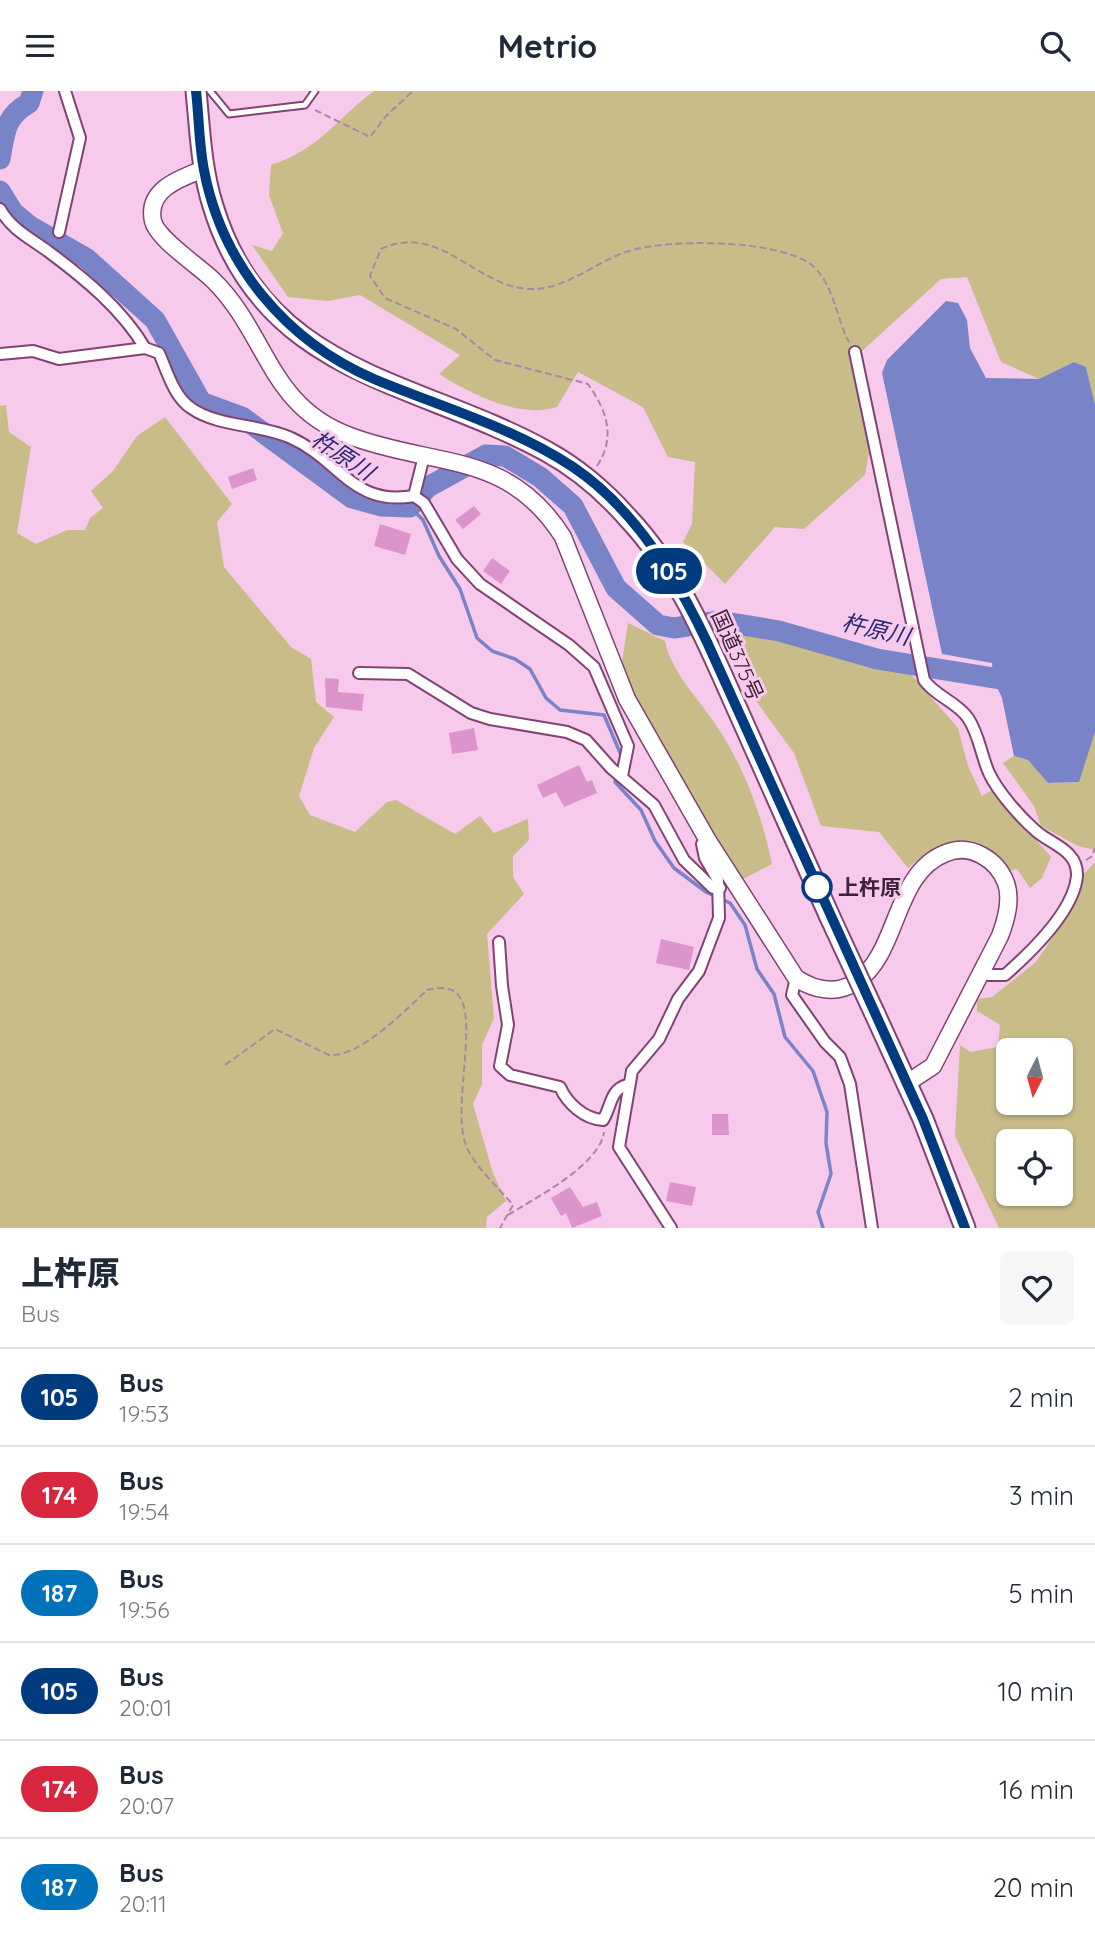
<!DOCTYPE html>
<html lang="en">
<head>
<meta charset="utf-8">
<style>
  body { margin:0; font-family:Quicksand,"Noto Sans JP",sans-serif; background:#f6f6f7; color:#1f2937; height:100vh; display:flex; flex-direction:column; font-size:26px; white-space:nowrap }
  * { box-sizing:border-box; margin:0 }
  p { font-size:23px; color:#747a83 }
  .icon { flex:none; width:38px; height:38px; fill:none; stroke:currentColor; stroke-width:2; stroke-linecap:round; stroke-linejoin:round }
  .map { position:relative; height:1137px; overflow:hidden }
  .side { display:flex; flex-direction:column; background:#fff; flex:1 }
  .side>* { flex:none }
  .badge { padding:0 14px; border-radius:23px; font-size:24px; line-height:46px }
  .needle { width:46px; rotate:186deg }
  .controls { position:absolute; left:996px; top:947px; display:grid; gap:14px }
  .controls a { display:grid; place-items:center; width:77px; height:77px; border-radius:10px; background:#fff; box-shadow:0 2px 5px #0004; font-size:35px }
  .map>.badge { position:absolute; translate:-50% -50%; box-shadow:0 0 0 4px #fff }
  .round { display:grid; place-items:center; flex:none; width:74px; height:74px; border-radius:10px; background:#f6f6f7 }
  .headline { display:flex; align-items:center; justify-content:space-between; height:119px; padding:0 21px }
  h1 { font-size:33px; font-weight:800; line-height:52px }
  ul { padding:0; list-style:none }
  li { display:flex; align-items:center; gap:21px; height:98px; padding:0 21px; border-top:2px solid #e0e1e3 }
  li div { flex:1 }
  li b { display:block; font-size:26px }
  li em { font-style:normal }
  li .badge { min-width:77px; font-weight:700; text-align:center }
  header { display:flex; justify-content:space-between; align-items:center; height:91px; padding:0 21px; background:#fff; font-size:32px; font-weight:800 }
  .map>svg:first-child { display:block }
  .green { fill:#c8bc88; fill-rule:evenodd }
  .water { fill:#7984c8 }
  .lines { fill:none; stroke-linecap:round; stroke-linejoin:round }
  .stream { stroke:#7984c8; stroke-width:3.5 }
  .river { stroke:#7984c8; stroke-width:21 }
  .building { fill:#dc95ca }
  .lane-casing { stroke:#824374; stroke-width:9 }
  .street-casing { stroke:#824374; stroke-width:14 }
  .secondary-casing { stroke:#824374; stroke-width:19 }
  .highway-casing { stroke:#824374; stroke-width:23 }
  .path { stroke:#ac85a2; stroke-width:2; stroke-dasharray:7 3.5; stroke-linecap:butt }
  .lane { stroke:#fff; stroke-width:5 }
  .street { stroke:#fff; stroke-width:10 }
  .secondary { stroke:#fff; stroke-width:16 }
  .highway { stroke:#fff; stroke-width:19 }
  .highway-bridge-casing { stroke:#824374; stroke-width:23; stroke-linecap:butt }
  .highway-bridge { stroke:#fff; stroke-width:19 }
  .line-casing { stroke:#fff; stroke-width:16 }
  .line { stroke:#003b80; stroke-width:10 }
  .stop-dot { fill:#fff; stroke:#003b80; stroke-width:3.5 }
  .labels { text-anchor:middle; dominant-baseline:central; stroke-width:6; stroke-linejoin:round; paint-order:stroke }
  .street-label { font-size:21px; fill:#3d2136; stroke:#f7caeb }
  .stop-label { font-size:21px; font-weight:bold; fill:#3d2136; stroke:#f7caeb; text-anchor:start }
  .water-label { font-size:23px; font-style:italic; fill:#282a7a; stroke:#f7caeb }
</style>
</head>
<body>
<header><svg class="icon" aria-label="menu" viewBox="0 0 24 24"><path d="M4 6h16M4 12h16M4 18h16"/></svg>Metrio<svg class="icon" aria-label="search" viewBox="0 0 24 24"><circle cx="10" cy="10" r="6"/><path d="M15 15l6 6"/></svg></header>
<div class="map">
<svg width="1095" height="1137" viewBox="0 0 1095 1137">
  <rect width="100%" height="100%" fill="#f7caeb"/>
  <path class="green" d="M374,0H1095V314L1086,276L1074,271L1039,288L1001,271L967,186L941,188L850,271L870,357L865,384L804,438L775,436L725,493L683,451L692,433L695,371L668,366L643,316L578,281L557,316C519,328 471,303 439,283L460,264L360,204L328,210L288,206L252,154L272,160L283,142L269,104L271,74C320,58 334,30 374,0Z
    M6,314L9,341L31,356L17,442L36,453L67,439H85L90,427L103,417L91,400L113,380L137,345L165,326L232,413L217,431L224,476L291,556L311,568L316,611L334,626L314,657L299,705L310,724L355,741L387,711L396,709L455,743L480,725L494,742L528,728L529,749L513,765V786L524,803L487,843L494,927L482,954V993L473,1013L493,1082L506,1110L487,1126L486,1137H0V315Z
    M628,532L665,550C671,582 701,610 718,637C745,678 762,725 772,773L741,789L640,617L621,577Z
    M730,538L908,580L958,637L968,675L982,705L992,699L1051,766L1042,787L1030,797L1017,778L1006,781C966,745 951,739 908,777L879,741L821,735L794,662L748,599L752,575Z
    M1095,641V759L1078,755L1041,735L1034,715L1003,672L1014,665L1028,669L1048,692L1078,691Z
    M1095,771V1137H999L955,1045L960,954L970,961L998,956L1000,934L977,920V908L992,906L1035,872L1062,833L1083,784ZM1008,959H1060V1012H1008ZM1008,1050H1060V1102H1008Z"/>
  <path class="water" d="M946,210L958,212L967,229L970,257L986,287L1039,288L1074,271L1086,276L1095,314V641L1079,691L1048,692L1028,669L1014,665L1002,607L993,587L992,572L942,563L882,282L887,269Z"/>
  <g class="lines">
    <path class="stream" d="M410,416L423,429L439,465L460,498L477,547L492,560L515,568L530,578L546,607L560,619L604,624L621,664L615,691L641,719L655,750L674,777L706,801L730,812L745,834L757,878L774,903L785,946L813,980L827,1021L826,1052L831,1083L818,1121L823,1137"/>
    <path class="river" d="M0,68C5,42 4,26 29,12L33,0
      M0,100L13,121L30,135L86,167L155,229L201,311L242,326L352,407L381,415L410,416L428,396L486,364L505,365L540,386L573,415L616,497L658,534L674,537L719,530L779,540L877,568L1000,588"/>
  </g>
  <path class="building" d="M253,377L257,389L232,398L228,386Z
    M474,415L481,423L463,438L455,429Z
    M380,433L411,443L405,464L374,455Z
    M492,467L510,480L501,493L483,480Z
    M325,587L339,588L338,601L364,603L362,620L326,616Z
    M474,637L478,659L452,663L449,642Z
    M579,674L587,691L592,689L597,702L564,716L556,701L543,707L537,694Z
    M661,848L694,856L689,879L656,872Z
    M712,1023H728L729,1044H712Z
    M670,1091L696,1096L692,1115L666,1110Z
    M570,1096L583,1116L597,1111L602,1125L572,1137L566,1122L561,1125L551,1107Z"/>
  <g class="lines">
    <defs>
      <path id="lane" d="M210,0L229,23L305,14L315,0"/>
      <path id="street" d="M0,118C12,139 30,147 49,161C84,187 122,218 145,257
        M59,141L80,47L65,0
        M855,261L924,589C936,606 956,610 968,627C979,643 981,664 989,682C998,701 1020,726 1036,740C1052,754 1078,759 1077,785C1074,820 1030,862 1005,884H989L981,880
        M0,263L33,260L59,268L145,257L159,262C167,280 174,306 191,317C218,336 259,333 289,346C340,368 352,416 414,405L424,365
        M414,405L424,412L457,468L480,493L569,554L594,576L628,655L622,685
        M359,582L408,583L471,622L490,628L567,641L586,649L611,677L654,714L684,769L713,797H720
        M499,851L502,895L508,934L500,975L510,984L560,996C567,1012 584,1028 603,1029C611,1017 610,998 627,994
        M796,887L792,904L825,951L840,966L850,993L872,1137
        M671,1137L619,1056L632,980L659,948L678,908L699,880L719,827L718,789L705,767L702,753L707,748"/>
      <path id="secondary" d="M204,78C181,87 146,98 153,130C157,148 199,175 213,189C268,243 268,315 350,345C435,377 508,359 563,446L627,608L707,748L796,887C814,899 836,904 856,891C900,861 893,782 946,762C970,752 997,768 1006,792C1012,809 1006,829 1000,845L933,975L907,992"/>
      <path id="highway" d="M196,0C200,39 201,77 213,115C265,285 415,288 546,360C577,377 604,400 627,426C680,482 708,553 739,622C769,689 799,756 829,824
        M874,921L923,1028L965,1137"/>
    </defs>
    <use href="#lane" class="lane-casing"/>
    <use href="#street" class="street-casing"/>
    <use href="#secondary" class="secondary-casing"/>
    <use href="#highway" class="highway-casing"/>
    <path class="path" d="M315,19L370,46L386,25L413,0
      M597,375C616,346 607,320 588,293L495,269L456,238L385,207L370,185L381,158C439,131 474,194 528,198C565,200 593,172 626,161C664,147 782,148 813,175C834,194 836,227 849,251
      M1086,769L1091,766L1095,757
      M225,974L275,938L329,964C359,967 406,919 427,899C439,896 454,895 461,908C477,939 450,1024 468,1059C478,1079 499,1097 513,1114L500,1137
      M508,1124C535,1107 600,1074 604,1041"/>
    <use href="#lane" class="lane"/>
    <use href="#street" class="street"/>
    <use href="#secondary" class="secondary"/>
    <use href="#highway" class="highway"/>
    <defs>
      <path id="highway-bridge" d="M829,824L874,921"/>
    </defs>
    <use href="#highway-bridge" class="highway-bridge-casing"/>
    <use href="#highway-bridge" class="highway-bridge"/>
  </g>
  <g class="lines">
    <defs>
      <path id="line" d="M196,0C199,26 199,54 204,79C222,174 286,250 374,288C441,316 512,336 573,376C634,417 676,485 707,551L923,1028L965,1137"/>
    </defs>
    <use href="#line" class="line-casing"/>
    <use href="#line" class="line"/>
  </g>
  <circle class="stop-dot" cx="817" cy="796" r="14"/>
  <g class="labels">
    <g class="street-label">
      <text transform="translate(738 564) rotate(66)">国道375号</text>
    </g>
    <g class="stop-label">
      <text x="838" y="796">上杵原</text>
    </g>
    <g class="water-label">
      <text transform="translate(343 364) rotate(33)">杵原川</text>
      <text transform="translate(876 538) rotate(13)">杵原川</text>
    </g>
  </g>
</svg>
<div class="controls">
<a><svg class="needle" viewBox="-14 -14 28 28"><path d="M0-13l5 13h-10z" fill="#e53935"/><path d="M0 13l5-13h-10z" fill="#747a83"/></svg></a>
<a><svg class="icon" aria-label="locate" viewBox="0 0 24 24"><circle cx="12" cy="12" r="6"/><path d="M12 2v4M12 18v4M2 12h4M18 12h4"/></svg></a>
</div>
<b class="badge" style="left:669px;top:480px;background:#003b80;color:#fff">105</b>
</div>
<section class="side">
<div class="headline"><div><h1>上杵原</h1><p>Bus</p></div><a class="round"><svg class="icon" aria-label="heart" viewBox="0 0 24 24"><path d="M12 20l-8-8c-3-5 5-10 8-4 3-6 11-1 8 4z"/></svg></a></div>
<ul>
<li><span class="badge" style="background:#003b80;color:#fff">105</span><div><b>Bus</b><p>19:53</p></div><em>2 min</em></li>
<li><span class="badge" style="background:#d7263d;color:#fff">174</span><div><b>Bus</b><p>19:54</p></div><em>3 min</em></li>
<li><span class="badge" style="background:#0072bc;color:#fff">187</span><div><b>Bus</b><p>19:56</p></div><em>5 min</em></li>
<li><span class="badge" style="background:#003b80;color:#fff">105</span><div><b>Bus</b><p>20:01</p></div><em>10 min</em></li>
<li><span class="badge" style="background:#d7263d;color:#fff">174</span><div><b>Bus</b><p>20:07</p></div><em>16 min</em></li>
<li><span class="badge" style="background:#0072bc;color:#fff">187</span><div><b>Bus</b><p>20:11</p></div><em>20 min</em></li>
</ul>
</section>
</body>
</html>
